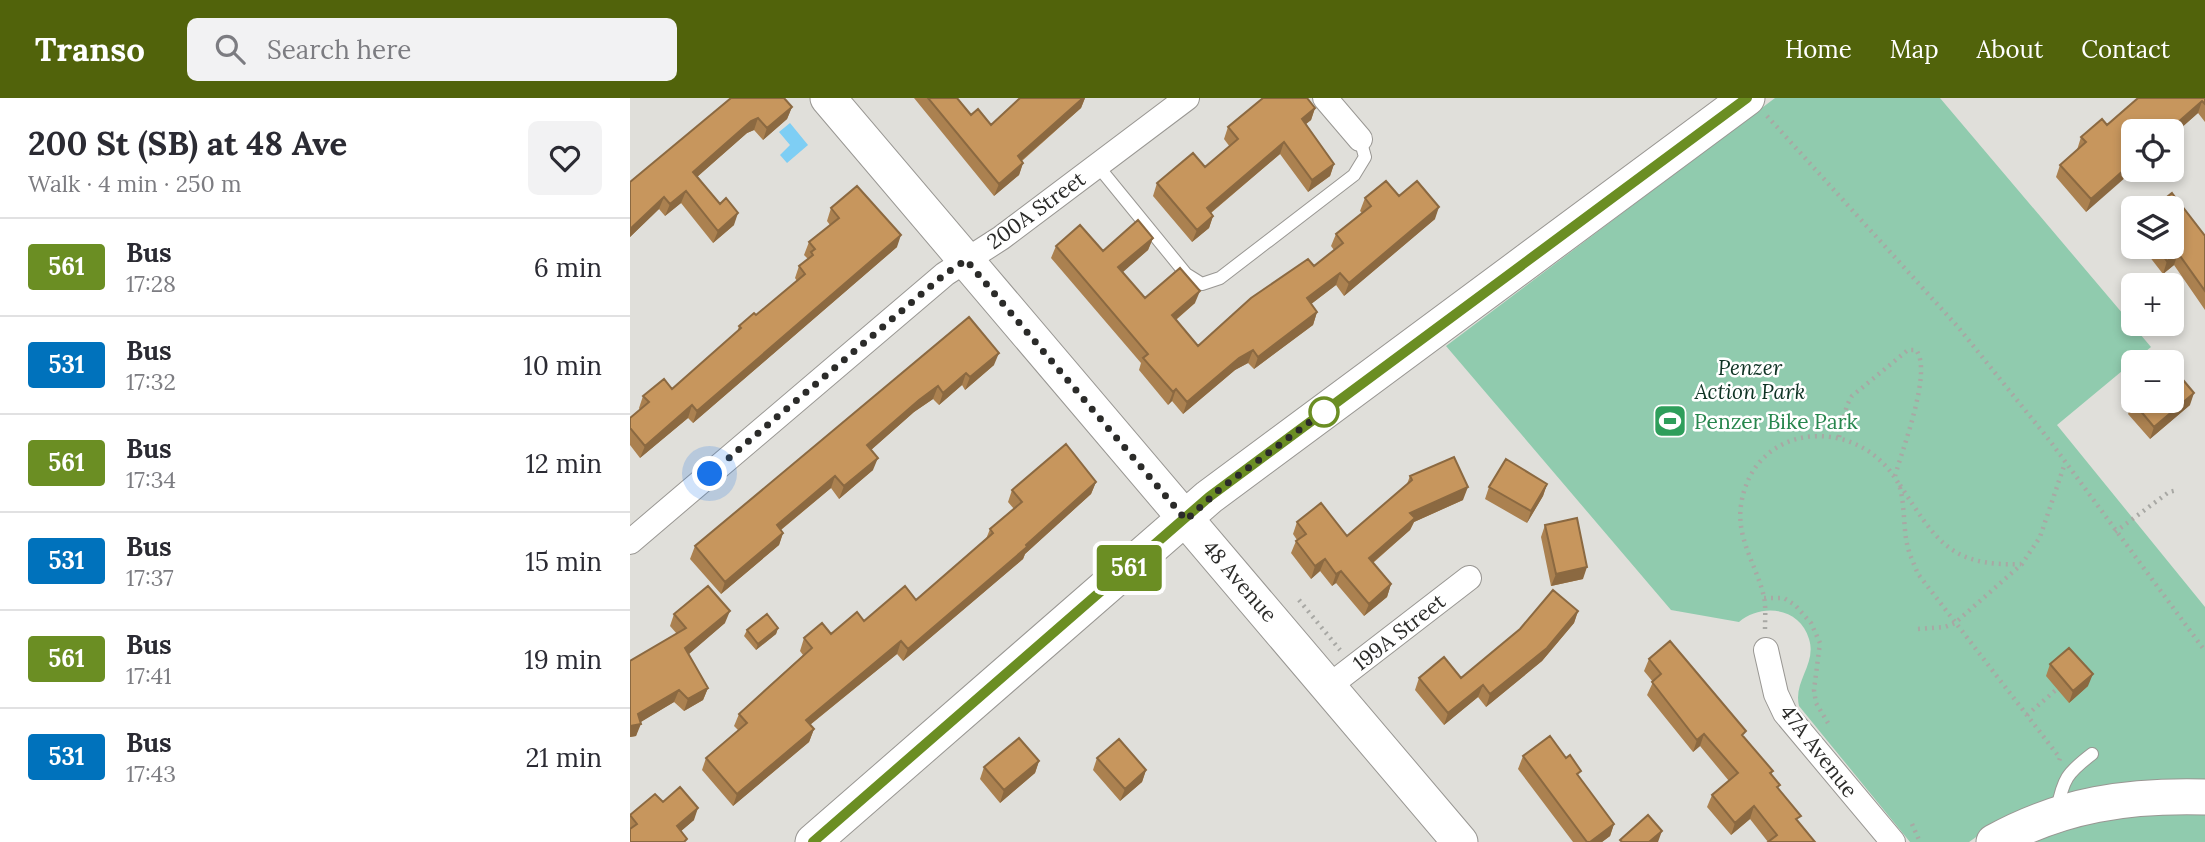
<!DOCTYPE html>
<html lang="en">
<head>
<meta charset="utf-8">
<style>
  body { margin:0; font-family:Lora,serif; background:#f2f2f3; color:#2b2b33; height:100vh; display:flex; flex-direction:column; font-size:26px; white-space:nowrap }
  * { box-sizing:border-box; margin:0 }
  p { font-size:23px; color:#7c7c81 }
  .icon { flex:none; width:38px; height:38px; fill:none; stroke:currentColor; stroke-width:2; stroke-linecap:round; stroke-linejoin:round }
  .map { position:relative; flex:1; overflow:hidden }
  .sheet { display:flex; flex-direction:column; background:#fff; width:630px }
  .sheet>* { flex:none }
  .badge { padding:0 14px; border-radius:5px; font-size:24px; line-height:46px }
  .fabs { position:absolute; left:1491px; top:21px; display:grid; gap:14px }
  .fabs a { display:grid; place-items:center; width:63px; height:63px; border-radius:10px; background:#fff; box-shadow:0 4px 10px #0003; font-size:35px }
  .you { position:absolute; width:35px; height:35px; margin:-18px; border:5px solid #fff; border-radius:50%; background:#1a73e8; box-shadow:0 0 0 10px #1a73e833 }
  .map>.badge { position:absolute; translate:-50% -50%; box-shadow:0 0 0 4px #fff }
  .round { display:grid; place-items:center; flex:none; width:74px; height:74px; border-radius:10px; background:#f2f2f3 }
  .headline { display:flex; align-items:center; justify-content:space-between; height:119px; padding:0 28px }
  h1 { font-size:33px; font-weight:700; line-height:52px }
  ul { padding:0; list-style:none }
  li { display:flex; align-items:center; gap:21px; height:98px; padding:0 28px; border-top:2px solid #e1e1e2 }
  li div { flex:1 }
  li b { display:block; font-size:26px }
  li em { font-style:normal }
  li .badge { min-width:77px; font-weight:700; text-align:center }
  header { display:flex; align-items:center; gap:42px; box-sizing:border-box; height:98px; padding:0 35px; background:#51630b; color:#fff }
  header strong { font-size:33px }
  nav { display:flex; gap:38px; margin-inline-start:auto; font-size:24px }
  .search { width:490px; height:63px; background:#f2f2f3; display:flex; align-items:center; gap:18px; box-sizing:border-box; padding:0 24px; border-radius:10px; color:#7c7c81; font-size:26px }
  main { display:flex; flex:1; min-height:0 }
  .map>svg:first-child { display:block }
  .green { fill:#90cbae }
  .water { fill:#7ecef4 }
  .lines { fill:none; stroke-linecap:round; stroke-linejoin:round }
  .lane-casing { stroke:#999793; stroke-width:14 }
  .street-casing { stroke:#999793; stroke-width:26 }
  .secondary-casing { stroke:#999793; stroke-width:37 }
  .path { stroke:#a8a8a4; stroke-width:4.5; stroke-dasharray:2 5; stroke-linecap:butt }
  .lane { stroke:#fff; stroke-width:12 }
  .street { stroke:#fff; stroke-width:24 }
  .secondary { stroke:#fff; stroke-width:35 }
  .wall { fill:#ab8150 }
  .shaded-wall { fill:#8b6941 }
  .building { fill:#c7965d; stroke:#8b6941; stroke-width:2 }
  .line-casing { stroke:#fff; stroke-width:16 }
  .line { stroke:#6b8e23; stroke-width:10 }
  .walk { stroke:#2b2b29; stroke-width:7; stroke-dasharray:0 12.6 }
  .stop-dot { fill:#fff; stroke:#6b8e23; stroke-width:3.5 }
  .labels { text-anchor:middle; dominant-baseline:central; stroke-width:5; stroke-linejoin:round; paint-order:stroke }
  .street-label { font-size:21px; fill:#2b2b29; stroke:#fff }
  .park-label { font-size:21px; font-style:italic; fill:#0f3324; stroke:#fff }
  .leisure-label { font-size:21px; fill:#27864d; stroke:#fff; text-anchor:start }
</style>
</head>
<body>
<header>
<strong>Transo</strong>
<div class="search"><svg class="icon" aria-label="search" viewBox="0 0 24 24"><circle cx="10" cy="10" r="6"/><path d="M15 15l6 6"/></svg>Search here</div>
<nav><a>Home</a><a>Map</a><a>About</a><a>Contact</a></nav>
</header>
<main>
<section class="sheet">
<div class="headline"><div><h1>200 St (SB) at 48 Ave</h1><p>Walk · 4 min · 250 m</p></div><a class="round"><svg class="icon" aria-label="heart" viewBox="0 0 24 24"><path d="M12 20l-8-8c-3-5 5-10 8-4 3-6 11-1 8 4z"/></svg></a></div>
<ul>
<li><span class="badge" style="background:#6b8e23;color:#fff">561</span><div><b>Bus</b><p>17:28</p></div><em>6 min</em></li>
<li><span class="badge" style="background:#0072bc;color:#fff">531</span><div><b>Bus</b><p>17:32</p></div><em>10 min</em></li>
<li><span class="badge" style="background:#6b8e23;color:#fff">561</span><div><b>Bus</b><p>17:34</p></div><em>12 min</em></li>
<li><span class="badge" style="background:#0072bc;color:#fff">531</span><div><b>Bus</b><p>17:37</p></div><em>15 min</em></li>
<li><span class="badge" style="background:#6b8e23;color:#fff">561</span><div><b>Bus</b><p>17:41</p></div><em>19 min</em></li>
<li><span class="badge" style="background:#0072bc;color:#fff">531</span><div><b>Bus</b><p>17:43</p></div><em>21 min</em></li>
</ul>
</section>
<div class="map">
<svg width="1575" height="744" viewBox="0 0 1575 744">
  <rect width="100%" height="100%" fill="#e0dfda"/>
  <path class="green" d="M1145,0H1310L1521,249L1427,327L1575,509V685L1349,737L1339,744H1280L1169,608C1163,583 1187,566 1179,541C1170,509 1131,505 1109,524L1041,512L816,248Z
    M1575,713V744H1393L1475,718Z"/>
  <path class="water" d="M160,25L178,47L157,65L150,57L160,47L149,34Z"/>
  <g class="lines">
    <defs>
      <path id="lane" d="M467,67L556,176L572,186L590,180L724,77L735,59L730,41
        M1427,712C1433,681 1437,675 1462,656"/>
      <path id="street" d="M695,0L730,41
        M0,444L315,176L371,140L557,0
        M1136,552L1146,596L1155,615L1263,744
        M699,588L839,480"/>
      <path id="secondary" d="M198,0L830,744
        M183,744L579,399L1117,0
        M1364,744C1433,706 1498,697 1575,699"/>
    </defs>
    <use href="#lane" class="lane-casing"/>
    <use href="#street" class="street-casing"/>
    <use href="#secondary" class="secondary-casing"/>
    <path class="path" d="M1137,18L1328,229L1420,343L1575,553
      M1209,339L1217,307L1222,298L1278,252H1286C1303,273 1272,352 1265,378
      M1270,387C1306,442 1320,469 1391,466
      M1485,434L1539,394L1547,392
      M1134,500H1154L1165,507L1181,525L1190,545L1184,592L1186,605L1198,625
      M669,502L710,552
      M1135,531C1135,521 1136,509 1134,499C1127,468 1106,441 1111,407C1123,324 1226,316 1267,383C1275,396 1273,429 1277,446C1279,456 1284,466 1288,476L1430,660L1429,663
      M1288,531L1315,529L1325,525L1392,466L1410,439L1435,365
      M1397,617L1427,591
      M1282,726L1290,744"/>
    <use href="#lane" class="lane"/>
    <use href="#street" class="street"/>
    <use href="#secondary" class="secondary"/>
  </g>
  <path class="wall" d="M101,0L162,9L157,21L133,42L124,32L117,35L67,79L104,127L83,145L51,105L35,118L29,111L0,139V84Z
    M284,0H327L341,17L361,27L390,0H455L451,10L392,63L393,65L389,77L364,98Z
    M1575,0V24L1568,15L1542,38V33L1456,114L1426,79L1430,67L1447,52L1451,39L1477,27Z
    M685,10L681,22L676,26L704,66L700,78L678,94L650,56L581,115L583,118L579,130L562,144L523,98L527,85L575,69L600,49L594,41L598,29Z
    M769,98L805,121L714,198L706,187L681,206L687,214L683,227L624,271L618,265L605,272L553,316L542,303L538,307L509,272L511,265L421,160L426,148L473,153L523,140L518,152L492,174L515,200L565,205L546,222L568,248L684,168L704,152L701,148L706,136L732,115L730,113L735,100Z
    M201,110L267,149L63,325L58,320L10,360L0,347V320L10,312L9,310L13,298L42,291L107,235L109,228L126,217L167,183L165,180L169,168L178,161L174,157L179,144L200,127L197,123Z
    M1575,138V212L1544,167L1533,176L1512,149H1542Z
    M339,219L364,267L335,292L332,287L309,307L303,301L284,314L241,352L243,372L209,401L201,390L151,432L153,435L149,447L91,496L60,461L65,448Z
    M1503,304L1560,307L1520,341L1498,316Z
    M780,378L833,402L784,424L780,432L743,465L761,486L757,499L734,518L706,485L702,488L690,473L681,481L661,455L666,443L667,442L663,436L667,424L717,438L777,386Z
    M466,384L461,396L395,456L393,461L273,563L267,556L180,627L184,631L179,644L103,708L72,672L76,660L108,632L104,628L109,616L173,557L170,553L174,540L201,536L286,502L356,441L360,431L384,411L378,404L382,392Z
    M917,386L913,398L897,425L855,401L859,389Z
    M915,427L953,481L921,488L911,439Z
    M948,513L944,525L912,563L856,609L848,599L814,627L785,592L789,580H831Z
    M44,516L95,525L58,556L78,590L73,602L54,613L44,604L10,624L6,638L0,639V563L47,536L40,528Z
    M148,530L146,536L126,552L114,538L117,532Z
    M1019,561L1114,639L1143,673L1141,677L1148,691L1171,718L1138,744L1120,721L1101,737L1077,709L1082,697L1099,683L1070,648L1063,654L1017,597L1023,584L1014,573Z
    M1420,566L1458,588L1439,605L1416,578Z
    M893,658L949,679L984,726L980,738L972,744H943L888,671Z
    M467,660L516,672L512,684L490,703L463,672Z
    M409,663L405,675L370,705L350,681L354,669Z
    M33,704L64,722L51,733L0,744V717Z"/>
  <path class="shaded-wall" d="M453,0H455L451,10L383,70L388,58Z
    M1572,3L1568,15L1542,38V33H1538Z
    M162,9L157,21L133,42L137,30Z
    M685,10L681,22L667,33L672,21Z
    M128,20L124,32L117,35L59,86L63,74L121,23Z
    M654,44L650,56L572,122L577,110Z
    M1503,64L1504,72L1456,114L1461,101Z
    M393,65L389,77L364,98L369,86Z
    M704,66L700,78L678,94L682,82Z
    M56,93L51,105L35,118L40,106Z
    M34,99L29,111L0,139V131Z
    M809,109L805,121L714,198L719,185Z
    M108,115L104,127L83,145L88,133Z
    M583,118L579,130L562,144L567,132Z
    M271,137L267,149L63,325L67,313Z
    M523,140L518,152L484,182L488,169Z
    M1548,155L1544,167L1533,176L1537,163Z
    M710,175L706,187L672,213L677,200Z
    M570,193L565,205L537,229L542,217Z
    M687,214L683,227L624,271L628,259Z
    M623,252L618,265L605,272L553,316L557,304L609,260Z
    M369,255L364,267L335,292L340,279Z
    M336,275L332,287L309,307L313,295Z
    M308,288L303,301L284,314L233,359L237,347L289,302Z
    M546,291L542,303L538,307L543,294Z
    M1564,295L1560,307L1520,341L1524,329Z
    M62,307L58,320L10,360L15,348Z
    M248,360L243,372L209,401L214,388Z
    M205,378L201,390L142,439L147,427Z
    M466,384L461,396L395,456L393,461L273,563L278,551Z
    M917,386L913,398L897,425L901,413Z
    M838,389L833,402L784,424L780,432L734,472L739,460L780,415Z
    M153,435L149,447L91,496L95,484Z
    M695,461L690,473L681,481L685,468Z
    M957,469L953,481L921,488L926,476Z
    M711,473L706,485L702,488L706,476Z
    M761,486L757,499L734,518L739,506Z
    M100,513L95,525L51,563L55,550Z
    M948,513L944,525L912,563L856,609L860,596Z
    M148,530L146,536L126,552L128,546Z
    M271,543L267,556L171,634L176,622Z
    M1463,576L1458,588L1439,605L1443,593Z
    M853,587L848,599L814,627L818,615Z
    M78,590L73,602L54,613L58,601Z
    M49,592L44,604L6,627L11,626L6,638L0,639V628L8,616Z
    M184,631L179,644L103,708L107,696Z
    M1074,636L1070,648L1063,654L1067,642Z
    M409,663L405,675L370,705L374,692Z
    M516,672L512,684L490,703L495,691Z
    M1124,708L1120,721L1101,737L1105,725Z
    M68,710L64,722L43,740L47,728Z
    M984,726L980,738L972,744H960Z
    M1032,733L1028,744H1019Z"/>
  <path class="building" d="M101,0H154L162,9L137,30L128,20L121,23L63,74L90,106L96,100L108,115L88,133L56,93L40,106L34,99L0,131V84Z
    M298,0H327L341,17L348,11L361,27L390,0H453L388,58L393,65L369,86Z
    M633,0H677L685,10L672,21L704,66L682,82L654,44L577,110L583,118L567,132L527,85L563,55L575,69L608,41L598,29Z
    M1508,0H1575V6L1572,3L1538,33H1503V64L1461,101L1430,67L1456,44L1451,39L1472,21L1477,27Z
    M756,83L769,98L787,83L809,109L719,185L710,175L677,200L687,214L628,259L623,252L609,260L557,304L546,291L543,294L513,260L518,256L426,148L450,127L473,153L508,122L523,140L488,169L515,200L550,170L570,193L542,217L568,248L621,200L678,161L684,168L713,145L706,136L741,108L735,100Z
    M227,88L271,137L67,313L62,307L15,348L0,330V320L19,304L13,298L34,281L42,291L111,230L109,228L124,215L126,217L175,176L169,168L183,157L181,154L185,151L179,144L209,120L201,110Z
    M1542,95L1575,138V193L1548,155L1537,163L1526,149H1542V110H1523Z
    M339,219L369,255L340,279L336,275L313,295L308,288L289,302L237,347L248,360L214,388L205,378L147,427L153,435L95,484L65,448Z
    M1543,270L1564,295L1524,329L1503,304L1504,303H1542V271Z
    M436,346L466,384L396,447L397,449L278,551L271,543L176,622L184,631L107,696L76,660L117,625L109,616L182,550L174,540L192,525L201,536L227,514L234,523L275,488L286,502L363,435L360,431L392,404L382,392Z
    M824,359L838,389L780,415L785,420L739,460L761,486L739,506L711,473L706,476L695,461L685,468L666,443L676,436L667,424L691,405L717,438L782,382L780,378Z
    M876,361L917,386L901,413L859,389Z
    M947,420L957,469L926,476L915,427Z
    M78,488L100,513L55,550L78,590L58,601L49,592L8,616L11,626L0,628V563L56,530L44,516Z
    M923,492L948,513L917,550L860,596L853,587L818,615L789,580L814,559L831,580L890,531Z
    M137,516L148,530L128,546L117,532Z
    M1040,543L1116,633L1112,637L1143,673L1140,675L1150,687L1147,689L1171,718L1166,721L1185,744H1138L1147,737L1124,708L1105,725L1082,697L1108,675L1074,636L1067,642L1022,584L1031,576L1019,561Z
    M1439,550L1463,576L1443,593L1420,566Z
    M920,638L936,660L940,657L951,673L947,676L984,726L960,744H957L893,658Z
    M389,640L409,663L374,692L354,669Z
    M489,641L516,672L495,691L467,660Z
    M50,689L68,710L47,728L57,741L54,744H0V731L7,726L0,717L25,696L33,704Z
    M1018,717L1032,733L1019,744H992L990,742Z"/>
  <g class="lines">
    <defs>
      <path id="line" d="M183,744L579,399L1117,0"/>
    </defs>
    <use href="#line" class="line-casing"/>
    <use href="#line" class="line"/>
    <path class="walk" d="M80,376L315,176L336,162L556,422L590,391L700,309L694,314"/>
  </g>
  <defs>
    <symbol id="stadium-square" viewBox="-11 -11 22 22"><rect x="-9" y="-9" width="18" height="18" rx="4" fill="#2e9e5b" stroke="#fff"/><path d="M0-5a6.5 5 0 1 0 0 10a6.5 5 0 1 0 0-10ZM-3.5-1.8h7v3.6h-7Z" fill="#fff"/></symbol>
  </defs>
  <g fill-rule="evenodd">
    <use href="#stadium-square" x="1021" y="304" width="38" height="38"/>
  </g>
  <circle class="stop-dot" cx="694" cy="314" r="14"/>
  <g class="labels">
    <g class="street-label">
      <text transform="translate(406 112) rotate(-36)">200A Street</text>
      <text transform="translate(610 483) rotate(49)">48 Avenue</text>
      <text transform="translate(769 534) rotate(-38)">199A Street</text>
      <text transform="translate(1189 653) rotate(52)">47A Avenue</text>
    </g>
    <g class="park-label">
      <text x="1120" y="269">Penzer<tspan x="1120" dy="24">Action Park</tspan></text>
    </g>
    <g class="leisure-label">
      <text x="1064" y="323">Penzer Bike Park</text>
    </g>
  </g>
</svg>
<div class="fabs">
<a><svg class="icon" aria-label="locate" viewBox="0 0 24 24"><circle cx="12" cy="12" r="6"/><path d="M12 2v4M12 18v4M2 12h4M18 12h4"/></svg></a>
<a><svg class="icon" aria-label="layers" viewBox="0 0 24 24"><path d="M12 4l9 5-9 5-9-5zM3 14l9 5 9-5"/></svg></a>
<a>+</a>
<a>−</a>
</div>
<div class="you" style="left:80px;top:376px"></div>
<b class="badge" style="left:499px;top:470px;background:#6b8e23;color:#fff">561</b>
</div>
</main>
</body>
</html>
